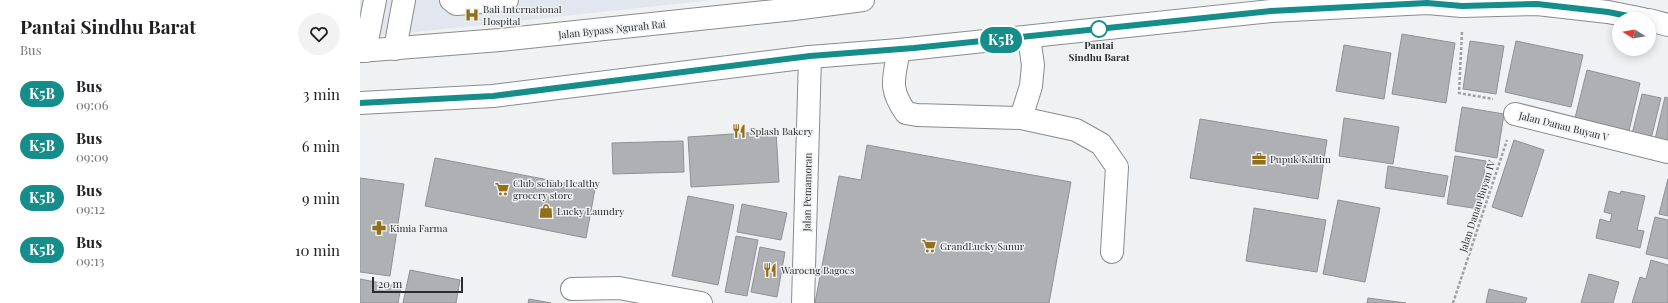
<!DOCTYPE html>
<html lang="en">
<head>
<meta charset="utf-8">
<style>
  body { margin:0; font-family:"Playfair Display",serif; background:#f2f2f2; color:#202124; height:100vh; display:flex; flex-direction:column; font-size:15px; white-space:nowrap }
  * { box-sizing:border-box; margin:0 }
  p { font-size:13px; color:#757577 }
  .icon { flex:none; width:22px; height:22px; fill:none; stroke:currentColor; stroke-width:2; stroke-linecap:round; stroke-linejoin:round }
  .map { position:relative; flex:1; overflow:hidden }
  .details { display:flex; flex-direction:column; background:#fff; width:360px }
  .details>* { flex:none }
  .badge { padding:0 8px; border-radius:13px; font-size:14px; line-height:26px }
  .needle { width:26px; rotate:281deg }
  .tools { position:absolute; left:1252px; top:12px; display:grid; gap:8px }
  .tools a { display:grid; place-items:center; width:44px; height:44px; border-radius:50%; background:#fff; box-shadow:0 2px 10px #0003; font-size:20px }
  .scale { position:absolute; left:12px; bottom:10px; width:91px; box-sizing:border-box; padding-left:4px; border:2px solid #2c2c2d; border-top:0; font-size:11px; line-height:14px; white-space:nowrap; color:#2c2c2d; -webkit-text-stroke:3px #eff1f3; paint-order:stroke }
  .map>.badge { position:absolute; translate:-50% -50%; box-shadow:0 0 0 2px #fff }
  .round { display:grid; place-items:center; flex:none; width:42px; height:42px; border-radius:21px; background:#f2f2f2 }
  .overview { display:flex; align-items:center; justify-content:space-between; height:68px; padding:0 20px }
  h1 { font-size:19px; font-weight:700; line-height:30px }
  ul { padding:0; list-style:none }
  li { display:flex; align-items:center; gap:12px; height:52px; padding:0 20px }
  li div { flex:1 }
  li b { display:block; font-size:15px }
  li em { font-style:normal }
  li .badge { min-width:44px; font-weight:700; text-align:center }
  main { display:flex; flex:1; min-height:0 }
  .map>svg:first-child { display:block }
  .built { fill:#e1e6ef }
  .building { fill:#afb0b3; stroke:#8f9193 }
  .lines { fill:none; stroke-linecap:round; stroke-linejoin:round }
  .minor-casing { stroke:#8a8b8d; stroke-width:24 }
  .highway-casing { stroke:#8a8b8d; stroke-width:24 }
  .path { stroke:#9e9fa1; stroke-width:2.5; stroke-dasharray:3 2; stroke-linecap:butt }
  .minor { stroke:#fff; stroke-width:22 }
  .highway { stroke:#fff; stroke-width:22 }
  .line-casing { stroke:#fff; stroke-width:9 }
  .line { stroke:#158d8b; stroke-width:6 }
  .stop-dot { fill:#fff; stroke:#158d8b; stroke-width:2 }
  .labels { text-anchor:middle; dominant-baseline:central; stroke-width:3; stroke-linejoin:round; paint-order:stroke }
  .poi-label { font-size:10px; fill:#2c2c2d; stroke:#eff1f3; text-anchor:start }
  .street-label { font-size:10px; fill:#2c2c2d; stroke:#eff1f3 }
  .stop-label { font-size:10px; font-weight:bold; fill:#2c2c2d; stroke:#eff1f3 }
</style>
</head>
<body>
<main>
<section class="details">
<div class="overview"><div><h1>Pantai Sindhu Barat</h1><p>Bus</p></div><a class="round"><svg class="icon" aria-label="heart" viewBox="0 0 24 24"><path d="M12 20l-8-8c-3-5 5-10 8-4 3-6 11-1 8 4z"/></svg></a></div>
<ul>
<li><span class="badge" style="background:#158d8b;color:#fff">K5B</span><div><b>Bus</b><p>09:06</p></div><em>3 min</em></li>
<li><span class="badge" style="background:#158d8b;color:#fff">K5B</span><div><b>Bus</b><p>09:09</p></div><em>6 min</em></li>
<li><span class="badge" style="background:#158d8b;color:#fff">K5B</span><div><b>Bus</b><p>09:12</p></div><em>9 min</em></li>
<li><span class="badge" style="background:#158d8b;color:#fff">K5B</span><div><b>Bus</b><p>09:13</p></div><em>10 min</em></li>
</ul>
</section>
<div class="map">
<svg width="1308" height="303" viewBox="0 0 1308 303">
  <rect width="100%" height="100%" fill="#eff1f3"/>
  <path class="built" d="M0,0H352L0,38Z"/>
  <path class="building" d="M1042,34L1095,43L1086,103L1032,94Z
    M1110,41L1144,46L1136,94L1103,89Z
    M1156,41L1223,55L1211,107L1145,92Z
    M984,45L1031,53L1024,99L976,91Z
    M1227,70L1280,83L1269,131L1215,118Z
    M1282,94L1301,98L1291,139L1272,134Z
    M1305,97L1308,98V142L1295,139Z
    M1102,107L1144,114L1137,158L1095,151Z
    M984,118L1039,127L1033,164L979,156Z
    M840,119L967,140L958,199L830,178Z
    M416,131L419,182L331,187L328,137Z
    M1154,140L1184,150L1162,217L1132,207Z
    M323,141L324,172L253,174L252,143Z
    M507,145L711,182L689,303H455L479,176L501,180Z
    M1095,156L1126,161L1119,209L1087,204Z
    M75,158L235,189L226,238L65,206Z
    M1028,166L1088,176L1084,197L1025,188Z
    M0,178L44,184L30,276L0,272Z
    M1308,179V216L1299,214Z
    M1249,191L1260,194L1261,191L1285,196L1277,230L1284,231L1280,248L1236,238L1240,219L1250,222L1252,214L1244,212Z
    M328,196L374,205L358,285L312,276Z
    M978,200L1020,208L1005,282L963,274Z
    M382,204L427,213L421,240L377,232Z
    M894,208L966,220L957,272L886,261Z
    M1295,217L1308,220V259L1286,254Z
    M376,236L398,240L387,296L365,292Z
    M400,247L425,252L417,297L391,292Z
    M1291,260L1308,265V303H1272L1280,277L1286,279Z
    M50,270L100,280L96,303H43Z
    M1229,274L1259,282L1253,303H1221Z
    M0,279L41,287L38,303H0Z
    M1129,289L1167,298L1165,303H1126Z
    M1008,298L1046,303H1007Z
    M169,299L191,303H168Z"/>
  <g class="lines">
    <defs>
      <path id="minor" d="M91,0L96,4L147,0
        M35,49L44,0
        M539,50C534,78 528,88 546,113L557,115L661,118L716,130L741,144L757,167L752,252
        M5,51L15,0
        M1155,114L1308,152
        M661,118L671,86L673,65L669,37
        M212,289L259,288L341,303
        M443,303L450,57"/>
      <path id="highway" d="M1289,20L1308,25
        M0,51L140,40L434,9L503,0
        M0,103L133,96L450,57L539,50L911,11L1067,3L1102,6L1177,4L1248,12L1283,19"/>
    </defs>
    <use href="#minor" class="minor-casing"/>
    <use href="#highway" class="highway-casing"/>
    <path class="path" d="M1102,32L1099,93L1133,99
      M1093,303L1147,140"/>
    <use href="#minor" class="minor"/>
    <use href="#highway" class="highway"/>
  </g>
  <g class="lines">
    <defs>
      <path id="line" d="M0,103L133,96L450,56L554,48L911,11L1067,3L1102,6L1177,4L1248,12L1283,19"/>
    </defs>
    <use href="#line" class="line-casing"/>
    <use href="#line" class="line"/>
  </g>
  <defs>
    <symbol id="hospital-bare" viewBox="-9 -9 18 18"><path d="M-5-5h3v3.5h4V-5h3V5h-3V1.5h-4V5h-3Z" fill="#927017" stroke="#eff1f3" stroke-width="2.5" paint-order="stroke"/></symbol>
    <symbol id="restaurant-bare" viewBox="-9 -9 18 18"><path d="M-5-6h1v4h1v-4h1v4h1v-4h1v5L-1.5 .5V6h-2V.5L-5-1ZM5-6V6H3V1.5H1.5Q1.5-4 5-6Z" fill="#927017" stroke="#eff1f3" stroke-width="2.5" paint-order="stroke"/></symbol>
    <symbol id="office-bare" viewBox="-9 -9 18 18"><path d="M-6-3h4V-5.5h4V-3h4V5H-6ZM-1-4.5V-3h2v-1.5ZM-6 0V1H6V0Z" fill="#927017" stroke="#eff1f3" stroke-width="2.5" paint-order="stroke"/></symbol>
    <symbol id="supermarket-bare" viewBox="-9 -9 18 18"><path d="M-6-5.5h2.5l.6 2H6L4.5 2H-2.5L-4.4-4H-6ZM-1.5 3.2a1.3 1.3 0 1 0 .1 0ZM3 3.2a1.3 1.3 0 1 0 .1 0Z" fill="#927017" stroke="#eff1f3" stroke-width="2.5" paint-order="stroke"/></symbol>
    <symbol id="shop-bare" viewBox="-9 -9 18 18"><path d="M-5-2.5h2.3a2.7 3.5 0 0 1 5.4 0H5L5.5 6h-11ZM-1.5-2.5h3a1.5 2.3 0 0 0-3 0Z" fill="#927017" stroke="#eff1f3" stroke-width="2.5" paint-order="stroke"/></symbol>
    <symbol id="pharmacy-bare" viewBox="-9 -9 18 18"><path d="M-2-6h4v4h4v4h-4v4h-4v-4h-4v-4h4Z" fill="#927017" stroke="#eff1f3" stroke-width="2.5" paint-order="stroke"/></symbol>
  </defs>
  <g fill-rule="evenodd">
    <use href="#hospital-bare" x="102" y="5" width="20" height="20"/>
    <use href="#restaurant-bare" x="369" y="121" width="20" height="20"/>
    <use href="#office-bare" x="889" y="149" width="20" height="20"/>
    <use href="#supermarket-bare" x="132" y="179" width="20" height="20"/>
    <use href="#shop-bare" x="176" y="201" width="20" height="20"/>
    <use href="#pharmacy-bare" x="9" y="218" width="20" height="20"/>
    <use href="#supermarket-bare" x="559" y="236" width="20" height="20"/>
    <use href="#restaurant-bare" x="400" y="260" width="20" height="20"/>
  </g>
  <circle class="stop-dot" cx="739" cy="29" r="8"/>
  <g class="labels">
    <g class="poi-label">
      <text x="123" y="9">Bali International<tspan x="123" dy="12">Hospital</tspan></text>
      <text x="390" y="131">Splash Bakery</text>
      <text x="910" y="159">Pupuk Kaltim</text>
      <text x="153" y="183">Club sehab Healthy<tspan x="153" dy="12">grocery store</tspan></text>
      <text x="197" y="211">Lucky Laundry</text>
      <text x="30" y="228">Kimia Farma</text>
      <text x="580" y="246">GrandLucky Sanur</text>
      <text x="421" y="270">Waroeng Bagoes</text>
    </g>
    <g class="street-label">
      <text transform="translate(252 29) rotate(-6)">Jalan Bypass Ngurah Rai</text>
      <text transform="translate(1204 126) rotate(14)">Jalan Danau Buyan V</text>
      <text transform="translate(447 192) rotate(-89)">Jalan Pemamoran</text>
      <text transform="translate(1117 206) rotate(-72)">Jalan Danau Buyan IV</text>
    </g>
    <g class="stop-label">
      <text x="739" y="45">Pantai<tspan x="739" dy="12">Sindhu Barat</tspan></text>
    </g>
  </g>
</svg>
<div class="tools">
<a><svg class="needle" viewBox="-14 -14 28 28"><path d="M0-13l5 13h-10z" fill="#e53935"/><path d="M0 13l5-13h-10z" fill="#757577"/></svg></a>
</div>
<div class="scale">20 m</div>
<b class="badge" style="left:641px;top:40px;background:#158d8b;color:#fff">K5B</b>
</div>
</main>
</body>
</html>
